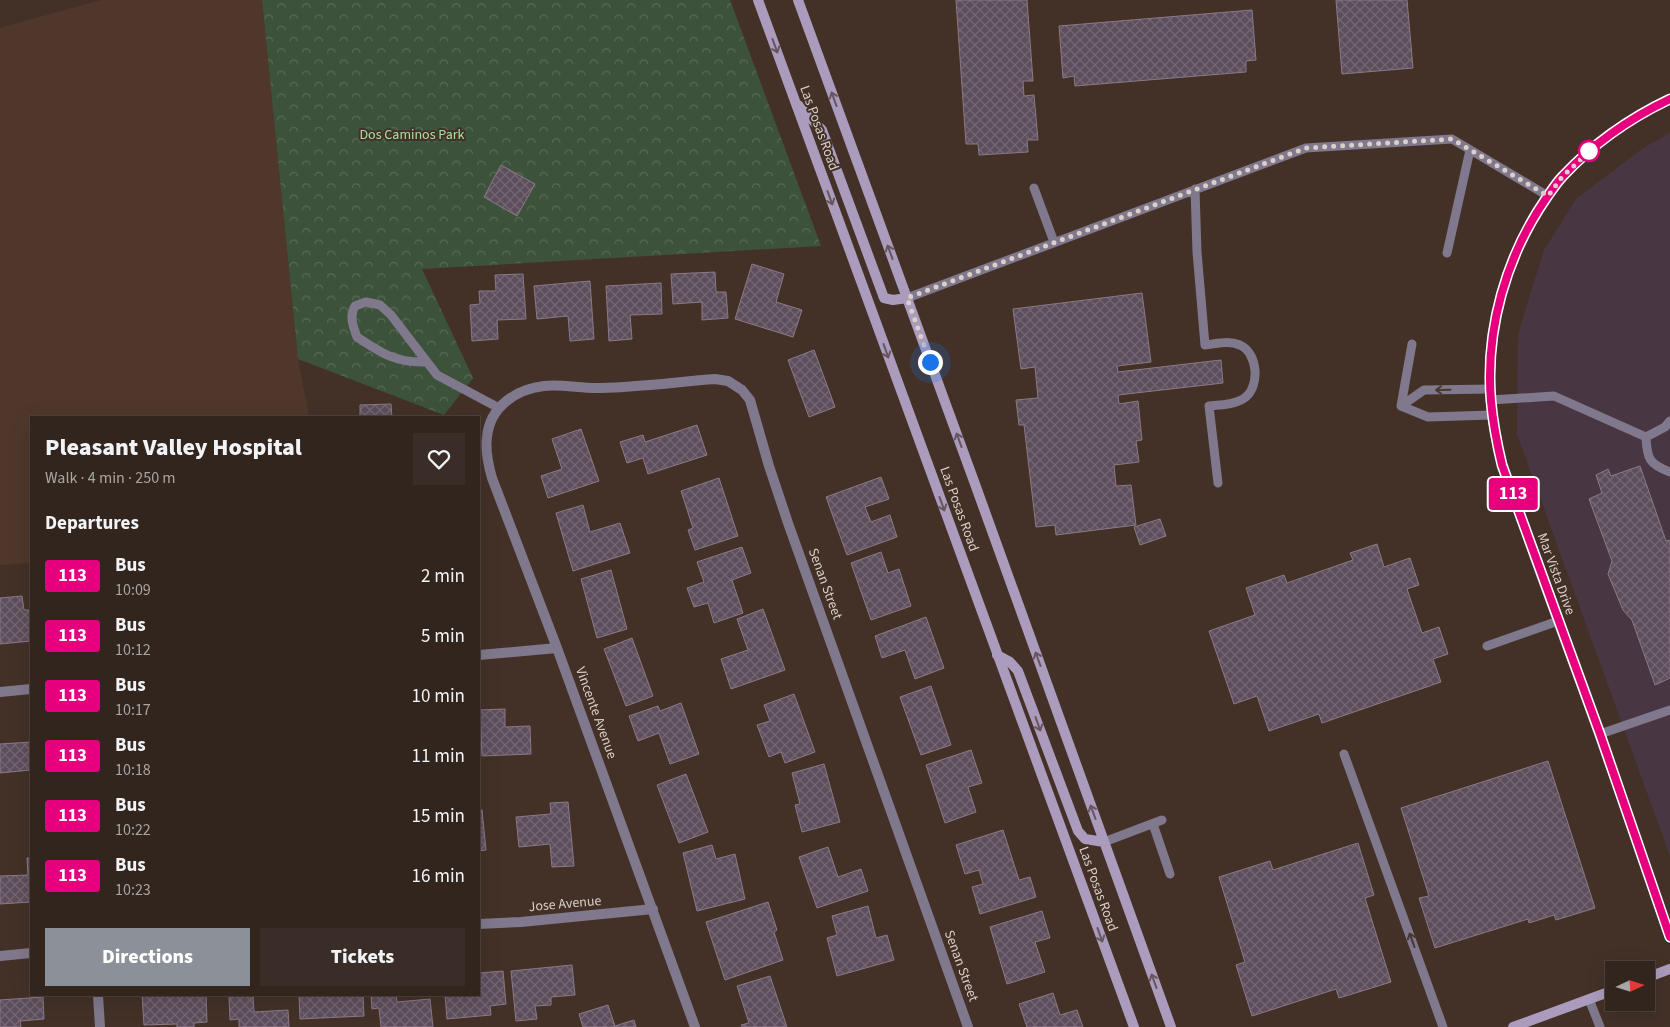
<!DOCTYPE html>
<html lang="en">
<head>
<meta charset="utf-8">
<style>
  body { margin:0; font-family:"Source Sans 3",sans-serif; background:#3a2d27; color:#f1f3f6; height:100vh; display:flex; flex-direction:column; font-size:19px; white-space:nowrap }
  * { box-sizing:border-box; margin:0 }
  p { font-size:16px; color:#a8a5a4 }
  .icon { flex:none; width:28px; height:28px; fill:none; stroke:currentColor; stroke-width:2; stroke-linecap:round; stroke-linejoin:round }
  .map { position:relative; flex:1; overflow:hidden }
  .sheet { position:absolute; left:30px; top:416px; width:450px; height:580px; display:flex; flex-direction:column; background:#32251e; border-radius:0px; box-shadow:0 5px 20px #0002,0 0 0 1px #4d423c }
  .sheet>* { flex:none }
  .badge { padding:0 10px; border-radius:4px; font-size:18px; line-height:32px }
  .needle { width:32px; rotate:86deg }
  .tools { position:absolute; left:1605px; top:961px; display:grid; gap:10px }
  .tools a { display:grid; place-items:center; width:50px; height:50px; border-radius:0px; background:#32251e; box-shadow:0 5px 20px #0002,0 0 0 1px #4d423c; font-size:25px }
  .you { position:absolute; width:25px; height:25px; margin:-12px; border:4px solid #fff; border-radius:50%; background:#1a73e8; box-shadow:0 0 0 8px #1a73e833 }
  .map>.badge { position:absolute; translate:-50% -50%; box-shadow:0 0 0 2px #fff }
  h2 { padding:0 15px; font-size:19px; line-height:45px }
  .round { display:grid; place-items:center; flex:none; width:52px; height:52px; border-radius:0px; background:#3a2d27 }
  .headline { display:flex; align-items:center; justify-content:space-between; height:85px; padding:0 15px }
  h1 { font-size:24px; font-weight:800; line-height:38px }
  .primary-button { display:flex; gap:10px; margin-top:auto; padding:10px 15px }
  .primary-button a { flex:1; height:58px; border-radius:0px; background:#8c9099; color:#fff; font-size:20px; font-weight:800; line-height:58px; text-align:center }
  .primary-button a+a { background:#3a2d27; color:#f1f3f6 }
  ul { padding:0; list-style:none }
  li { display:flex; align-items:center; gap:15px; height:60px; padding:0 15px }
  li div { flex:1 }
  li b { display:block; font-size:19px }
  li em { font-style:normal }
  li .badge { min-width:55px; font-weight:700; text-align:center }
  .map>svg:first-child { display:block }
  .built { fill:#4f382b }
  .medical { fill:#483742 }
  .park { fill:url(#park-crowns) }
  .building { fill:url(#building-cross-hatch); stroke:#8b7988 }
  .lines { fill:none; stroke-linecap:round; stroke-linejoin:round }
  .lane { stroke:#80788c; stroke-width:9 }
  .street { stroke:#80788c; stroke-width:10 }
  .secondary { stroke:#ab9cbd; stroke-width:10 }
  .oneway { stroke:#67565c }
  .oneway2 { stroke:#493832 }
  .line-casing { stroke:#fff; stroke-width:11 }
  .line { stroke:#e6007e; stroke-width:8 }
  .walk { stroke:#dacfc9; stroke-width:5; stroke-dasharray:0 9 }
  .stop-dot { fill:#fff; stroke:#e6007e; stroke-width:2.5 }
  .labels { text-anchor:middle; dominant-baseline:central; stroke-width:4; stroke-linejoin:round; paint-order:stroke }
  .street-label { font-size:14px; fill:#dacfc9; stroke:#433128 }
  .park-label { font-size:14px; fill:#a6e0a2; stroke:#433128 }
</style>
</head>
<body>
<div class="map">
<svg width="1670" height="1027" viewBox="0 0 1670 1027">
  <defs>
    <pattern id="park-crowns" width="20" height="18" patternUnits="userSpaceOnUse" patternTransform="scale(1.25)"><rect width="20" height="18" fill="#3d523b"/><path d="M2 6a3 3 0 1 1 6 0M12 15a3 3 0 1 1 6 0" fill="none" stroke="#586a56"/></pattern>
    <pattern id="building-cross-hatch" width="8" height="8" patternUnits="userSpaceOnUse" patternTransform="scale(1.25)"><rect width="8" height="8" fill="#5d4e5c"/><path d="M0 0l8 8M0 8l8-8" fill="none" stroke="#746672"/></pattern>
  </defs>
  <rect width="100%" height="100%" fill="#433128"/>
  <path class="built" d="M101,0H262L298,359L309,417L31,418V563L0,565V28Z"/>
  <path class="medical" d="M1670,133V856L1517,434L1518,334L1544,250L1577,198L1643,148Z"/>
  <path class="park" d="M262,0H730L821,246L422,269L473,378L444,415L298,359Z"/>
  <path class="building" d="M956,0H1027L1033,81H1023L1024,96L1034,95L1038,140H1027L1028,152L979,155L978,144H966Z
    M1336,0H1407L1413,68L1342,74Z
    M1252,10L1256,60L1246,61V72L1075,86L1074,76L1063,78L1059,26Z
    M501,165L535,184L517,216L484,197Z
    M752,264L784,274L776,302L802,310L793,337L735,319Z
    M715,272L716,292H726L728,318L702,320V302L673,304L671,274Z
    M523,274L526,319L497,320L498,339L472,341L470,305L480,304L479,291H496L495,275Z
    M590,281L594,339L570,341L568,316L537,319L534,286Z
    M661,283L662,314L630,315L632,339L609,341L606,286Z
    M1142,293L1151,362L1117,366L1118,372L1221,360L1223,383L1118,395L1119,404L1138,401L1142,440L1136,441L1139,462L1114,465L1116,486L1131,485L1136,525L1056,535L1055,525L1036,527L1024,425H1019L1016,400L1038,398L1035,367L1021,369L1013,309Z
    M814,350L835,407L809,417L788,360Z
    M391,404L392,418H360V405Z
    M697,425L707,455L648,474L643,458L627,463L620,442L643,435L645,442Z
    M581,429L599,481L548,498L541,476L562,469L552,439Z
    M1640,466L1666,541L1670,540V678L1655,685L1632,620L1623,610L1608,574L1612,561L1589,499L1602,493L1596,475L1608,469L1611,476Z
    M881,477L889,499L865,507L871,522L890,515L897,537L847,555L826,497Z
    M719,478L738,536L695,550L688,530L693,528L681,491Z
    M583,505L590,532L620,523L630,553L573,571L556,513Z
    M1160,519L1166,536L1140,545L1134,527Z
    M1377,544L1384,567L1410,558L1419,585L1407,589L1422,633L1439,627L1448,654L1433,659L1441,682L1322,723L1319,714L1269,731L1257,696L1234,704L1209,631L1255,615L1246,588L1284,575L1287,583L1353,560L1350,553Z
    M742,547L751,573L732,580L743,613L714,623L708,603L694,607L687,588L704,582L697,562Z
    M881,552L888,573L899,569L911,606L871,620L851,563Z
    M611,570L627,629L597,638L581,579Z
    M22,596L24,610H31V641L0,644V598Z
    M763,609L785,670L731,689L721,659L748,650L737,619Z
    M926,617L944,668L915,679L905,650L882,658L875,636Z
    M632,638L653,696L626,706L604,649Z
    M931,686L951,745L921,755L900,697Z
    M794,694L815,752L785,763L781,752L769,757L757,725L770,721L764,705Z
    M681,703L699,754L670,764L659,733L638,741L629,716L658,706L660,711Z
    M505,709V727L530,726L531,754L482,756L480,710Z
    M31,742V770L0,773V744Z
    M971,750L982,783L968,787L976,812L945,823L926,765Z
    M1548,761L1595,908L1556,920L1554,915L1529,923L1528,919L1435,948L1419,898L1429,896L1401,808Z
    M824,764L840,822L802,832L795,805L800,804L792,773Z
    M686,774L708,832L679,843L657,785Z
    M568,802L574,866L552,867L550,844L519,847L516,817L551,814L550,803Z
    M479,810H482L486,850L479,851Z
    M1003,830L1019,880L1030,877L1036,897L980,914L972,887L983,884L979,870L965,874L956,845Z
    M1358,843L1374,895L1365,898L1391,982L1339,998L1336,989L1252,1016L1236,965L1245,962L1219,877L1270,861L1273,870Z
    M712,845L716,859L735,854L745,899L697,911L683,853Z
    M828,847L838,877L861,869L868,891L817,908L799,857Z
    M27,858H31V902L0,904V876L28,875Z
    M768,902L777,930L774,932L783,960L725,980L706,922Z
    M868,906L876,938L887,935L894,960L837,976L827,938L837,935L832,916Z
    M1042,911L1050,938L1035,942L1045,972L1007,984L990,927Z
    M572,965L575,995L551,997V1005L535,1006L537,1019L516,1021L511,971Z
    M503,971L506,1004L490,1006L491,1015L447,1019L445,995H479V973Z
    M770,976L787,1027H742L741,1025L749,1023L737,986Z
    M1053,993L1060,1015L1077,1010L1083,1027H1027L1019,1004Z
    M142,995H206L207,1022L194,1023V1027H177V1024L144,1025Z
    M229,995H253L254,1012L288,1010L289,1027H239V1019L230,1020Z
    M299,995H363L364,1016L300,1019Z
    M371,995H396L397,1002L430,999L433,1027H381L379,1008L372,1009Z
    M43,997L44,1019L20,1021L21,1027H0V1000Z
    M608,1005L615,1026L634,1020L636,1027H583L579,1014Z"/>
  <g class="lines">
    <path class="lane" d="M1034,188L1054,242
      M1195,189L1197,252L1205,345C1216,344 1228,340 1240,345C1258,353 1261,388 1243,399C1233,405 1220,405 1209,406L1218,483
      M1447,253L1470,150
      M907,298L1306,148L1452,139L1548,196
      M426,362C396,363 381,353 357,337C353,326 349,316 355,306L366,302L380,305L391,315L437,375L499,408
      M1491,400L1554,396L1646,437L1665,427L1670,421
      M1401,406L1424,390L1491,389
      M1401,406L1428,417L1492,415
      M1401,406L1412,344
      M1646,437C1647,459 1649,464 1670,472
      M1487,646L1558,621
      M1600,734L1670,710
      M1344,754L1443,1027
      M1153,824L1170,874
      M1104,842L1162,820
      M1589,999L1600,1027"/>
    <path class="street" d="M1670,99C1630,118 1593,144 1563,176C1557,183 1552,191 1546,199C1499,265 1480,352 1495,433C1501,467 1514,499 1526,532C1542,578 1559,624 1576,670C1609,758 1638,848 1670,937
      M479,655L557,648
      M0,692L31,689
      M479,924L521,922L653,909
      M0,956L31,953
      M98,995L100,1027
      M695,1027L557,648L492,478C488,464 485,451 487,437C490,406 517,389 544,386C563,384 583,389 601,388C639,387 677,382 715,379L728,381L742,390L750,400L769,466L788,523L968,1027"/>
    <path class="secondary" d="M758,0L1134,1027
      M798,0L975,484L1171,1027
      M798,105L822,130L884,298L893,300L907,298
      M997,655L1010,662L1018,671L1078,831L1085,839L1104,842
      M1646,978L1670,969
      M1513,1027L1614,990"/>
  </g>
  <defs><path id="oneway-shaft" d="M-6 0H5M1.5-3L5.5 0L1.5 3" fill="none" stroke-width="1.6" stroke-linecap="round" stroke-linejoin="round" transform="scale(1.25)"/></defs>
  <g class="oneway">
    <use href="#oneway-shaft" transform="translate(775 46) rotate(70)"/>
    <use href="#oneway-shaft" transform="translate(834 99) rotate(-110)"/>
    <use href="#oneway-shaft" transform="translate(830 198) rotate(70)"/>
    <use href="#oneway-shaft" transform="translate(890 252) rotate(-110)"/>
    <use href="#oneway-shaft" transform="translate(886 351) rotate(70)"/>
    <use href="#oneway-shaft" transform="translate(959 440) rotate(-110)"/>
    <use href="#oneway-shaft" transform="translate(942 504) rotate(70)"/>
    <use href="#oneway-shaft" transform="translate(1038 659) rotate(-110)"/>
    <use href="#oneway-shaft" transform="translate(1038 724) rotate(70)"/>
    <use href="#oneway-shaft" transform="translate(1093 812) rotate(-110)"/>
    <use href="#oneway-shaft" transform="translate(1100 935) rotate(70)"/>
    <use href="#oneway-shaft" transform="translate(1154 981) rotate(-110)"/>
  </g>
  <g class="oneway2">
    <use href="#oneway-shaft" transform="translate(1443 390) rotate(179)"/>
    <use href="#oneway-shaft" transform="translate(1412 940) rotate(-110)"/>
  </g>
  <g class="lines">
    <defs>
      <path id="line" d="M1670,99C1630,118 1593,144 1563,176C1557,182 1552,190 1547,197C1506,256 1485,330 1491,401C1493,423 1497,444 1502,465L1600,734L1670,937"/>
    </defs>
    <use href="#line" class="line-casing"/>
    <use href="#line" class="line"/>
    <path class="walk" d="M930,362L907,298L1306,148L1452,139L1548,196L1562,177L1593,148L1589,151"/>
  </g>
  <circle class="stop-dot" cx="1589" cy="151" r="10"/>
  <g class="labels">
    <g class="street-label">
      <text transform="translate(819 128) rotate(70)">Las Posas Road</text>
      <text transform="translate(959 509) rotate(70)">Las Posas Road</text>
      <text transform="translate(1556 574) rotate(70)">Mar Vista Drive</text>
      <text transform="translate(825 584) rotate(70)">Senan Street</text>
      <text transform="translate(596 713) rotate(70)">Vincente Avenue</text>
      <text transform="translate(1098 889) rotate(70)">Las Posas Road</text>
      <text transform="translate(565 904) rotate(-5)">Jose Avenue</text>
      <text transform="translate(961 966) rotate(70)">Senan Street</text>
    </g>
    <g class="park-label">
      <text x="412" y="135">Dos Caminos Park</text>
    </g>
  </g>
</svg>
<div class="tools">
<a><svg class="needle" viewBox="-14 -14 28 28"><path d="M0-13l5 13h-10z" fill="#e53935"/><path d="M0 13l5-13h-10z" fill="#a8a5a4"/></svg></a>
</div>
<div class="you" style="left:930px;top:362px"></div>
<b class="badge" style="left:1513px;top:494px;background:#e6007e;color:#fff">113</b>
<section class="sheet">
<div class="headline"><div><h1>Pleasant Valley Hospital</h1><p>Walk · 4 min · 250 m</p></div><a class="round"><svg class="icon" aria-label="heart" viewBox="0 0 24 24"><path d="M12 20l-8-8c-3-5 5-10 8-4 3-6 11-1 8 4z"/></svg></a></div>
<h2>Departures</h2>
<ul>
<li><span class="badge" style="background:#e6007e;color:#fff">113</span><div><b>Bus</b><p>10:09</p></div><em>2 min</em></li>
<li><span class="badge" style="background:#e6007e;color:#fff">113</span><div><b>Bus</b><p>10:12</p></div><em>5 min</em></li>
<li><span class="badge" style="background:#e6007e;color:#fff">113</span><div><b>Bus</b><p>10:17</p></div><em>10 min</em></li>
<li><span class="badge" style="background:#e6007e;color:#fff">113</span><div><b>Bus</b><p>10:18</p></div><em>11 min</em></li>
<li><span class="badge" style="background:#e6007e;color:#fff">113</span><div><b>Bus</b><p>10:22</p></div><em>15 min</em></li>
<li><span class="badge" style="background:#e6007e;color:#fff">113</span><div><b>Bus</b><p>10:23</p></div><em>16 min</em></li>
</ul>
<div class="primary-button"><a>Directions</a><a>Tickets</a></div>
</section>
</div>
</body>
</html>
